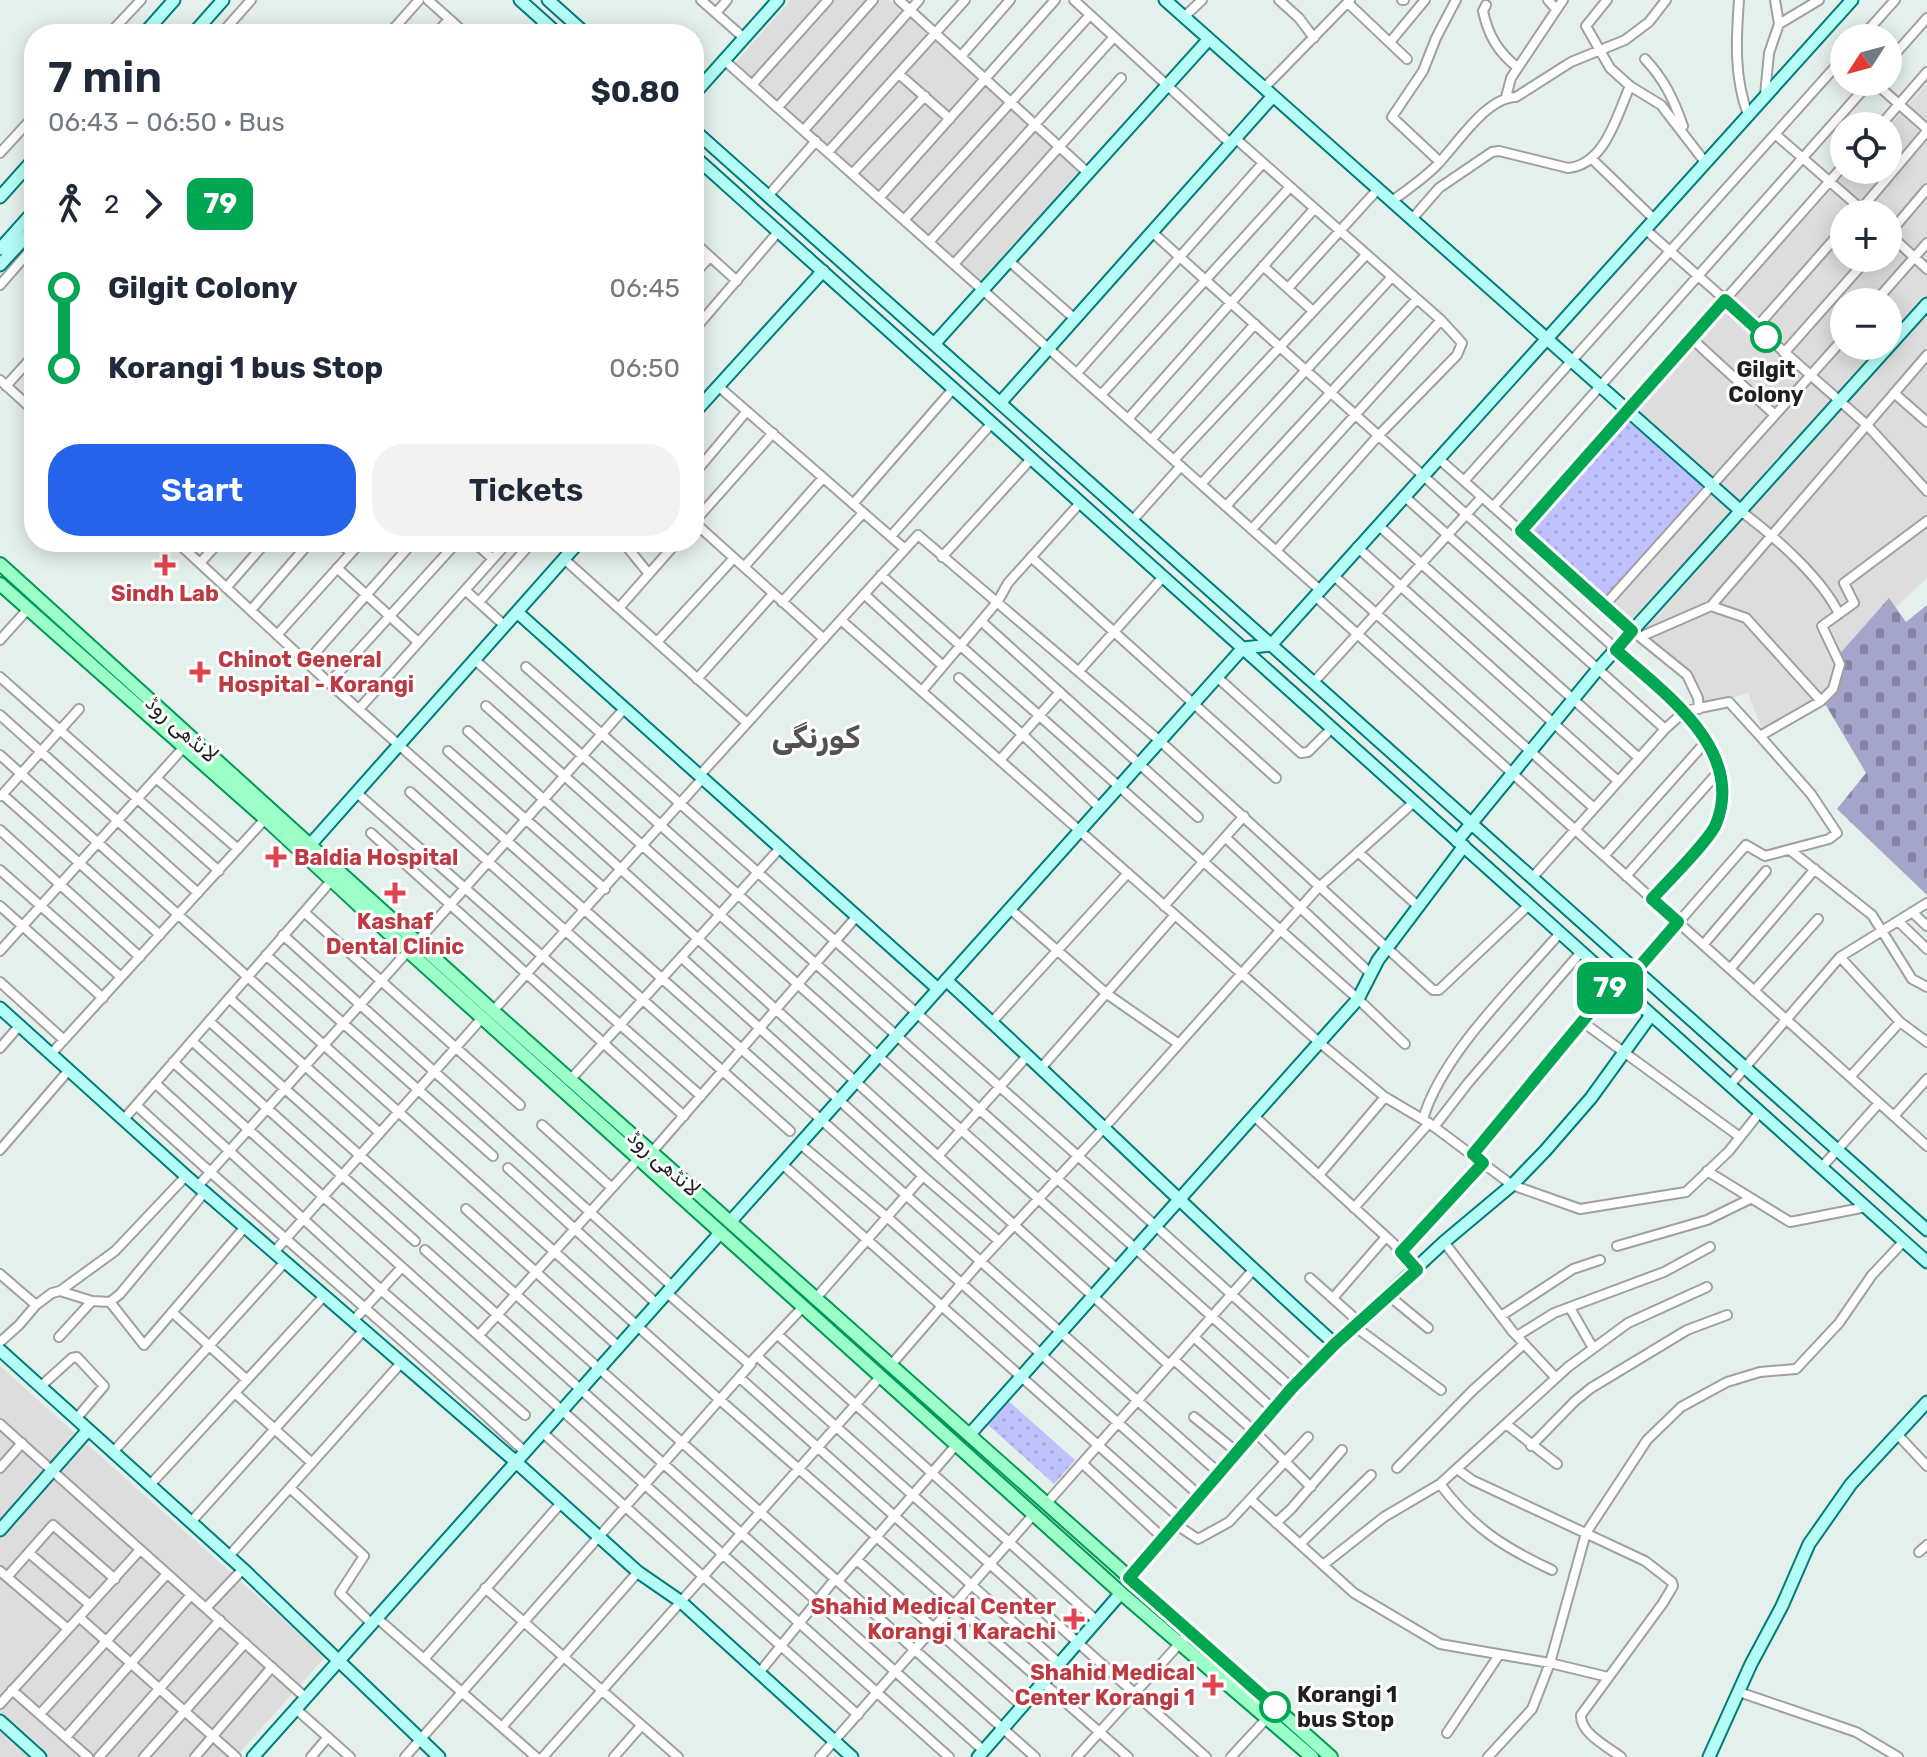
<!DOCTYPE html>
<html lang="en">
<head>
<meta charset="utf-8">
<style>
  body { margin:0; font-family:Rubik,"Noto Naskh Arabic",sans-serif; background:#f2f2f3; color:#1f2937; height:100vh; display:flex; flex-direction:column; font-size:30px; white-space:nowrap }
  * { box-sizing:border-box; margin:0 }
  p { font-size:26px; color:#747a83 }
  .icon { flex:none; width:44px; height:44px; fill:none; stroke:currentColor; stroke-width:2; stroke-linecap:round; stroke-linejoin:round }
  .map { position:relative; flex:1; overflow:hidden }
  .details { position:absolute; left:24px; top:24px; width:680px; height:528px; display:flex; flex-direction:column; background:#fff; border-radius:32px; box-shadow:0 4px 20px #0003 }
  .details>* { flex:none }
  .badge { padding:0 16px; border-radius:12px; font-size:28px; line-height:52px }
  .needle { width:52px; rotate:234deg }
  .fabs { position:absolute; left:1830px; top:24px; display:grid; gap:16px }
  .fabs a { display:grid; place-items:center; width:72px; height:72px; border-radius:50%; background:#fff; box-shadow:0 4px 20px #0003; font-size:40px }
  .map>.badge { position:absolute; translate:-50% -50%; box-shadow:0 0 0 4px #fff }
  .legs { display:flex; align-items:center; gap:12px; height:88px; padding:0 24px; font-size:26px }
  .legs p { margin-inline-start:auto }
  .head { display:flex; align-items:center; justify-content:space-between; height:136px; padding:0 24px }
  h1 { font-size:44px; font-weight:600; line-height:60px }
  .cta { display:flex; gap:16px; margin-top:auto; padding:16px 24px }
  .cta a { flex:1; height:92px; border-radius:32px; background:#2563eb; color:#fff; font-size:32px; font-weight:600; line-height:92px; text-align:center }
  .cta a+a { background:#f2f2f3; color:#1f2937 }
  ul { padding:0 24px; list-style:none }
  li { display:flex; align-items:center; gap:28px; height:80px; font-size:30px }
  li i { display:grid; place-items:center; width:12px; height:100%; margin:0 10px; background:currentColor }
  li i::after { content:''; width:20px; height:20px; margin:-10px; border:6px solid; border-radius:50%; background:#fff }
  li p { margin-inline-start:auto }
  li:first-child i { background:linear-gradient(#0000 50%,currentColor 0) }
  li:last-child i { background:linear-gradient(currentColor 50%,#0000 0) }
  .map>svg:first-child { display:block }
  .residential { fill:#dcdddc; fill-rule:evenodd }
  .cemetery { fill:url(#cemetery-stones) }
  .park { fill:url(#park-dots) }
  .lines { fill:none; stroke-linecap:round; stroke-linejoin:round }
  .street-casing { stroke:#a0a0a0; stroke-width:12 }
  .secondary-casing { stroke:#007c7a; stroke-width:15 }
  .primary-casing { stroke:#009a54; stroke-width:16 }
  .street { stroke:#fff; stroke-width:8 }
  .secondary { stroke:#b5fef8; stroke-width:11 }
  .primary { stroke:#9bffc7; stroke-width:12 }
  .line-1-casing { stroke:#fff; stroke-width:18 }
  .line-1 { stroke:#00a651; stroke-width:12 }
  .stop-1-dot { fill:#fff; stroke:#00a651; stroke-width:4 }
  .health-dot { fill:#e0444e; stroke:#fff; stroke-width:3 }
  .labels { text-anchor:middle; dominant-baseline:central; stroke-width:6; stroke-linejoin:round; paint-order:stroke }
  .stop-label { font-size:22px; font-weight:bold; fill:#1f1f1f; stroke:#fff }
  .health-label { font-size:22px; font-weight:bold; fill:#be3a42; stroke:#fff }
  .street-label { font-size:22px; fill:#1f1f1f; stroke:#fff }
  .district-label { font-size:30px; font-weight:bold; fill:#525252; stroke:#fff }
</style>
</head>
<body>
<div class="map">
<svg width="1927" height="1757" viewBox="0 0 1927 1757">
  <defs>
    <pattern id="cemetery-stones" width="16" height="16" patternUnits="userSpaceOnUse" patternTransform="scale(2)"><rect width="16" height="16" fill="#a5a4cb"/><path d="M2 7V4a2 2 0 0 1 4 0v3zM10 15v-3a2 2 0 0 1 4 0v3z" fill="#8685a4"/></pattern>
    <pattern id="park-dots" width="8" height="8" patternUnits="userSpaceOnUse" patternTransform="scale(2)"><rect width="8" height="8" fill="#bfc1fd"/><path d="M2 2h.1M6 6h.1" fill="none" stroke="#a4a5d8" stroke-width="1.8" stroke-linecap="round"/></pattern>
  </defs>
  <rect width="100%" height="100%" fill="#e4f0eb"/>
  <path class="residential" d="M791,0H889L1084,175L985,285L736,62Z
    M1927,84V578L1843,657L1824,702L1765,737L1748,693L1706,705L1690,674L1524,529L1849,170H1888V127ZM1844,214H1888V258H1844ZM1844,302H1888V346H1844Z
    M0,1366L325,1657L236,1757H0Z"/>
  <path class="cemetery" d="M1889,598L1906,622L1927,605V895L1837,809L1866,773L1824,702L1833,693L1837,657Z"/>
  <path class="park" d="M1627,409L1712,485L1604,606L1521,531Z
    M1006,1399L1075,1460L1054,1484L985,1422Z"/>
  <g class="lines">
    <defs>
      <path id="street" d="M428,0L466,34
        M701,0L744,38
        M899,0L1088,173
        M1074,0L1230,143
        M1279,0L1299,18L1314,38
        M1402,0H1404
        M1548,0L1556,9
        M1607,0L1586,26L1610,68L1630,86L1661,105L1705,162
        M1739,0C1736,40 1734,77 1748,115
        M1348,3L1407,59
        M1486,5L1483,11C1488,35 1498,52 1517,67
        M716,13L727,0
        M1184,17L1202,0
        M1779,24L1819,0
        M109,34L141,0
        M221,34L251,0
        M389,34L419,0
        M436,34L449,19
        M534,34L544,22
        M1861,38L1895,0
        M1391,41L1425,0
        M962,55L1010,0
        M1645,59C1664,79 1674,100 1683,126
        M724,60L1320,590
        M1888,62L1927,18
        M899,74L950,119
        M1874,82L1927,129
        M752,85L828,0
        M1264,88L1350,0
        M1765,95L1769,53L1779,24L1775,0
        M1506,97L1511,78L1563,0
        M778,107L873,0
        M1880,126L1927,72
        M804,130L919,0
        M1775,134L1867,214
        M1235,138L1441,320L1462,343L1457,355L1378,436L1276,551
        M828,152L965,0
        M0,153L34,116
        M1592,159L1654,219
        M1440,162L1392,117L1423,71L1436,38L1456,0
        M852,174L925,96
        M768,196L816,141
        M879,198L1055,0
        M1392,201C1407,190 1423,179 1436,166C1456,146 1486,97 1516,97L1571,62L1625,40L1649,22L1666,0
        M1857,214L1927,131
        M1412,219L1439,188L1492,152L1499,151L1568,168C1605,165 1617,115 1630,86
        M904,220L1090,15
        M1645,229L1867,425L1927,491
        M1152,232L1685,711L1703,739V745L1604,856
        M1888,233L1927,269
        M1888,235L1927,189
        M694,242L737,281
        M929,242L1114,37
        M1009,261L1075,319
        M954,264L1121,78
        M1263,266L1313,311
        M694,274L710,257
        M0,285L34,246
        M1288,288L1378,189
        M1875,302L1927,243
        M1756,328L1844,228
        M694,330L778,232
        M1691,338L1775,415
        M1784,353L1868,258
        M1077,373L1263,163
        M0,380L34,411
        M6,386L34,355
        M718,386L905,549
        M1894,393L1927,422
        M1101,395L1290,187
        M1128,419L1314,209
        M1151,440L1255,324
        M1438,458L1640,637L1687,675L1698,698L1699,709
        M1174,460L1366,255
        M694,474L747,411
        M1464,481L1844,57
        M1201,484L1391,278
        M1404,496L1665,729
        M853,504L953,389
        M1226,506L1417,299
        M1493,507L1870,82
        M1742,512C1774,536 1822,578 1839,614
        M1132,521L1181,466
        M694,522L824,639
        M694,522L773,433
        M1378,525L1639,758
        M1252,529L1441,320
        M1521,531L1844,165
        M891,536L992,423
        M177,542L329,683L1218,1472
        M339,542L351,553
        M474,542L493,559
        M623,542L649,574
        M1357,547L1618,781
        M942,557L1031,459
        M1031,557L1276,778
        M564,559L747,723
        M200,563L219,542
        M744,567L823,478
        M337,568L418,642
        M881,575L1358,999L1405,1044
        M1333,575L1594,808
        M226,588L266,542
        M465,590L505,626
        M864,594L943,666
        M1315,596L1927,1146
        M479,602L532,542
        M782,602L863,513
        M1604,606L1844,338
        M1711,606L1746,618L1821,701
        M619,608L677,542
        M251,610L310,542
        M841,620L1320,1043L1385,1097L1429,1123L1512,1185L1580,1209L1686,1192L1729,1151L1760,1112
        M981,621L1198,817
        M277,635L361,542
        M1640,637L1711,606L1927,355
        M0,640L28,609
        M657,642L734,558
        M475,660L1292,1388
        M307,662L413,542
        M526,667L1078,1156L1312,1367
        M1079,671L1163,577
        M0,677L219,871
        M1217,677L1301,753L1308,752L1332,728
        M959,678L1023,735L1100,808
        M697,679L773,594
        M329,683L457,542
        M1313,683L1482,497
        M922,691L998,601L1008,583L1080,503
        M486,706L1117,1269
        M359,709L508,542
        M0,715L198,893
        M468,731L1169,1365
        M448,751L605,889
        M0,755L720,1400L1128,1757
        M1000,760L1060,692
        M699,776L918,535L1160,741L1433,990H1439L1529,905
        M156,778L238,849
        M410,792L790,1131
        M357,793L701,1096
        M2,794L160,935
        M1,796L79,709
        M0,830L140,957
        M371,833L684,1116
        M1225,837L1371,974
        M1790,850L1872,915L1912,979L1927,987
        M1358,852L1419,907
        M0,870L121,977
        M1626,876L1721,769
        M1532,878L1665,729L1685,711L1729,702L1760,736L1821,701L1833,689L1840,664L1822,626L1854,603L1844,583L1927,521
        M1652,899L1716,827L1722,801L1721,769L1703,739
        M0,906L103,998
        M1164,906L1244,816
        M1010,909L1107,994L1179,1044
        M304,912L520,1105
        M1912,912L1927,926
        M1898,921L1927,949
        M283,935L673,1287
        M417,942L624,709
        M1703,945L1766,871
        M0,951L184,747
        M266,955L493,1156
        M681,957L923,1176L999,1241
        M1840,957L1900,1022L1927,1042
        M1730,969L1815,869
        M0,982L64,1040
        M1621,988L1746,845L1765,856L1829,839L1837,833L1811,794L1760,736
        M1754,991L1818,919
        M229,998L380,1133
        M493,1011L702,779
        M209,1021L1035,1757
        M992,1022L1128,873
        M1584,1023L1740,1137
        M192,1041L415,1241
        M0,1048L20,1025
        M51,1054L265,819
        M173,1062L949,1757
        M1041,1068L1175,915
        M1850,1077L1900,1022
        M570,1080L780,848
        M155,1083L381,1290L525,1415
        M1730,1085L1840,957L1927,903
        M136,1105C264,1223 398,1333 525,1452
        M1254,1116L1393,1243L1417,1270
        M1894,1116L1927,1079
        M124,1119L331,881
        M1423,1119C1442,1054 1515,985 1560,933
        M542,1125L612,1188
        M1434,1127L1468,1083L1581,952
        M800,1144L887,1217L1199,1495
        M0,1150L69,1070
        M652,1152L857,916
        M1473,1154L1615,982
        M938,1156L1028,1055
        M782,1164L1180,1518
        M1822,1167L1879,1103
        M508,1168L657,1304
        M1707,1171L1790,1222L1866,1207
        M1319,1175L1385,1097
        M198,1186L408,951
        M1354,1208L1429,1123
        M466,1209L619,1347
        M1444,1242L1513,1332L1556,1378
        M1617,1246L1707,1220L1750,1199
        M425,1250L984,1751
        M274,1252L482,1018
        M1401,1252L1483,1163
        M0,1274L36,1305L52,1293L60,1291L92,1301L110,1302L120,1294L205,1192
        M1310,1278L1359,1322
        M60,1291L115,1251L186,1176
        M667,1293L749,1364L804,1306
        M1388,1295L1428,1328
        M816,1298L923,1176
        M1333,1298L1386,1237
        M110,1302L144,1345L245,1227
        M1570,1308L1593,1348
        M172,1312L247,1380
        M1501,1316L1573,1269L1600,1260
        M353,1321L402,1267
        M1354,1326L1441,1390
        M479,1335L639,1158
        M778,1335L1097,1621
        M1517,1336L1554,1313L1664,1272L1710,1247
        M59,1337L92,1301
        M1194,1337L1274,1410
        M0,1342L19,1325L36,1305
        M758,1357L1206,1757
        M1174,1360L1255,1432L1311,1487
        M891,1365L980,1262L1104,1128L1316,890L1414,802
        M740,1378L1060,1664
        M41,1386L72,1358L77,1357L104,1386L76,1419
        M235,1393L312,1463
        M1194,1417L1237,1452
        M0,1424L306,1698
        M1506,1424L1557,1464
        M543,1433L858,1715
        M1897,1434L1927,1466
        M1531,1446L1575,1401L1591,1388L1687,1330L1727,1315
        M113,1452L285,1262
        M1083,1464L1163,1538
        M0,1468L22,1443
        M1397,1468L1472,1391L1524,1344
        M1457,1469L1472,1480L1645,1561L1672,1582L1673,1586L1663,1603L1581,1715C1580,1733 1608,1747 1621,1757
        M1440,1484C1473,1528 1503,1547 1552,1570
        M150,1485L324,1296
        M290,1488L364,1556L340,1593L372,1624
        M1251,1500L1354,1593L1440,1644L1550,1663L1608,1677
        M1046,1504L1253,1270
        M191,1522L364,1330
        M1276,1523L1291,1509L1342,1450
        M1175,1524L1198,1539L1229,1522L1308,1437
        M1300,1544L1371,1475
        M1919,1552L1927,1545
        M29,1553L90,1605
        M229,1556L401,1363
        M857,1560L1023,1707
        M1323,1565L1384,1517L1440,1484L1568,1367L1628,1323L1707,1287
        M0,1571L68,1629
        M7,1577L53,1525L115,1579
        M838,1581L957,1444
        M485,1588L678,1757
        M206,1608L243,1569
        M79,1617L236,1757
        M377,1618L536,1757
        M424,1659L561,1503
        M759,1673L835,1579
        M12,1690L88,1757
        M1739,1692L1856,1732L1898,1757
        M0,1704L140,1550
        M296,1709L350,1757
        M40,1714L167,1574
        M502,1727L638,1572
        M1447,1733L1499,1655
        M66,1737L191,1595
        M99,1757L220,1620
        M144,1757L245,1643
        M195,1757L272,1667
        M311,1757L328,1737
        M405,1757L751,1364
        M543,1757L881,1376
        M614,1757L641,1726
        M820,1757L1034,1514
        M1077,1757L1190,1632
        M1231,1757L1267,1718
        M1488,1757L1532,1709L1550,1663L1586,1533L1647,1440L1681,1407L1727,1382L1760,1372L1796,1369L1839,1323L1872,1275L1904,1241"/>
      <path id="secondary" d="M520,0L558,34
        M548,0L586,34
        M1165,0L1742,512
        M144,34L174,0
        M193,34L223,0
        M694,94L778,0
        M694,130L1927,1230
        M694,156L1927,1262
        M0,197L34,159
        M0,249L34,211
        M0,265L34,228
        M934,344L1209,39
        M1000,403L1273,96
        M694,413L823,271
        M517,612L938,989
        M1457,841L1598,669L1927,304
        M310,845L579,542
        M946,980C1077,1100 1203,1225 1335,1344
        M0,1008L186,1176L516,1462L638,1572L680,1601L852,1757
        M730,1222L1243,648L1271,645L1852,0
        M0,1350L243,1569L439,1757
        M970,1434L1358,999L1378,960L1464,846
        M0,1530L88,1430
        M1129,1578L1292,1388L1335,1344L1444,1242L1512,1185L1545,1151L1591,1098L1651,1015
        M0,1721L40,1757
        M253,1757L721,1232
        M978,1757L1121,1593
        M1709,1757L1751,1664L1782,1606L1809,1544L1851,1484L1927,1402"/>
      <path id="primary" d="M0,564L493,1011L1331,1757
        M0,584L270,823L408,951L1121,1593L1312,1757"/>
    </defs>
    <use href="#street" class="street-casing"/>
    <use href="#secondary" class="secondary-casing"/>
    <use href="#primary" class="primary-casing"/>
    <use href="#street" class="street"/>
    <use href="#secondary" class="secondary"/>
    <use href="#primary" class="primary"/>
  </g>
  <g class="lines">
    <defs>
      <path id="line-1" d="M1275,1707L1129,1578L1292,1388L1335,1344L1417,1270L1401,1252L1483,1163L1473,1154L1615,982L1621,988L1678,922L1652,899C1665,884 1710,840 1716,824C1746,750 1664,693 1616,650L1632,631L1521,531L1725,300L1766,337"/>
    </defs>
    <use href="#line-1" class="line-1-casing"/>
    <use href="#line-1" class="line-1"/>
  </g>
  <g class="stop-1-dot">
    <circle cx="1766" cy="337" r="14"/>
    <circle cx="1275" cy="1707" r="14"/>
  </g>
  <g class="health-dot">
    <path d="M161 553h8v8h8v8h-8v8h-8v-8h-8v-8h8z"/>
    <path d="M196 660h8v8h8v8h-8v8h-8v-8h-8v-8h8z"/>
    <path d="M272 845h8v8h8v8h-8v8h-8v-8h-8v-8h8z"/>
    <path d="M391 881h8v8h8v8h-8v8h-8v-8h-8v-8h8z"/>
    <path d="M1070 1607h8v8h8v8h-8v8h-8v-8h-8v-8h8z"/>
    <path d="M1209 1673h8v8h8v8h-8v8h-8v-8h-8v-8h8z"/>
  </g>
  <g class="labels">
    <g class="stop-label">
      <text x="1766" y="369">Gilgit<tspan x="1766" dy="25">Colony</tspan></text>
      <text x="1297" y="1694" text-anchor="start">Korangi 1<tspan x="1297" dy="25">bus Stop</tspan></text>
    </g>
    <g class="health-label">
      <text x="165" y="593">Sindh Lab</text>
      <text x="218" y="659" text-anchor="start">Chinot General<tspan x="218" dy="25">Hospital - Korangi</tspan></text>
      <text x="294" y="857" text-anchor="start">Baldia Hospital</text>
      <text x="395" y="921">Kashaf<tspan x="395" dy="25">Dental Clinic</tspan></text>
      <text x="1056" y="1606" text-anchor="end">Shahid Medical Center<tspan x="1056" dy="25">Korangi 1 Karachi</tspan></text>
      <text x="1195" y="1672" text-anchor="end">Shahid Medical<tspan x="1195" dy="25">Center Korangi 1</tspan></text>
    </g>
    <g class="street-label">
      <text transform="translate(182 729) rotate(42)">لانڈھی روڈ</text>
      <text transform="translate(664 1163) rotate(42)">لانڈھی روڈ</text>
    </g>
    <g class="district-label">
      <text x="816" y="738">کورنگی</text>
    </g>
  </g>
</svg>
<div class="fabs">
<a><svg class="needle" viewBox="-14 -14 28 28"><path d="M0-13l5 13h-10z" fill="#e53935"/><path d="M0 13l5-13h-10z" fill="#747a83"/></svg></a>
<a><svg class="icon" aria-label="locate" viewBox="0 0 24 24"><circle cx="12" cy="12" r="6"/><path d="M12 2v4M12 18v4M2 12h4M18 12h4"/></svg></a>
<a>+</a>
<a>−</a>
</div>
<b class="badge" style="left:1610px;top:988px;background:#00a651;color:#fff">79</b>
<section class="details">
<div class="head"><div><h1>7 min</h1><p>06:43 – 06:50 · Bus</p></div><b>$0.80</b></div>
<div class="legs"><svg class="icon" aria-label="walk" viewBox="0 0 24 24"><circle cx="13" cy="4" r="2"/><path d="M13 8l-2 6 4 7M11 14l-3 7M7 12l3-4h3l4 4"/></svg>2<svg class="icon" aria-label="forward" viewBox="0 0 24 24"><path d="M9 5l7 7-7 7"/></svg><b class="badge" style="background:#00a651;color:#fff">79</b></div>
<ul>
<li><i style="color:#00a651"></i><b>Gilgit Colony</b><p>06:45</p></li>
<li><i style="color:#00a651"></i><b>Korangi 1 bus Stop</b><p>06:50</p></li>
</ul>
<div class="cta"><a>Start</a><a>Tickets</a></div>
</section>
</div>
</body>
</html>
